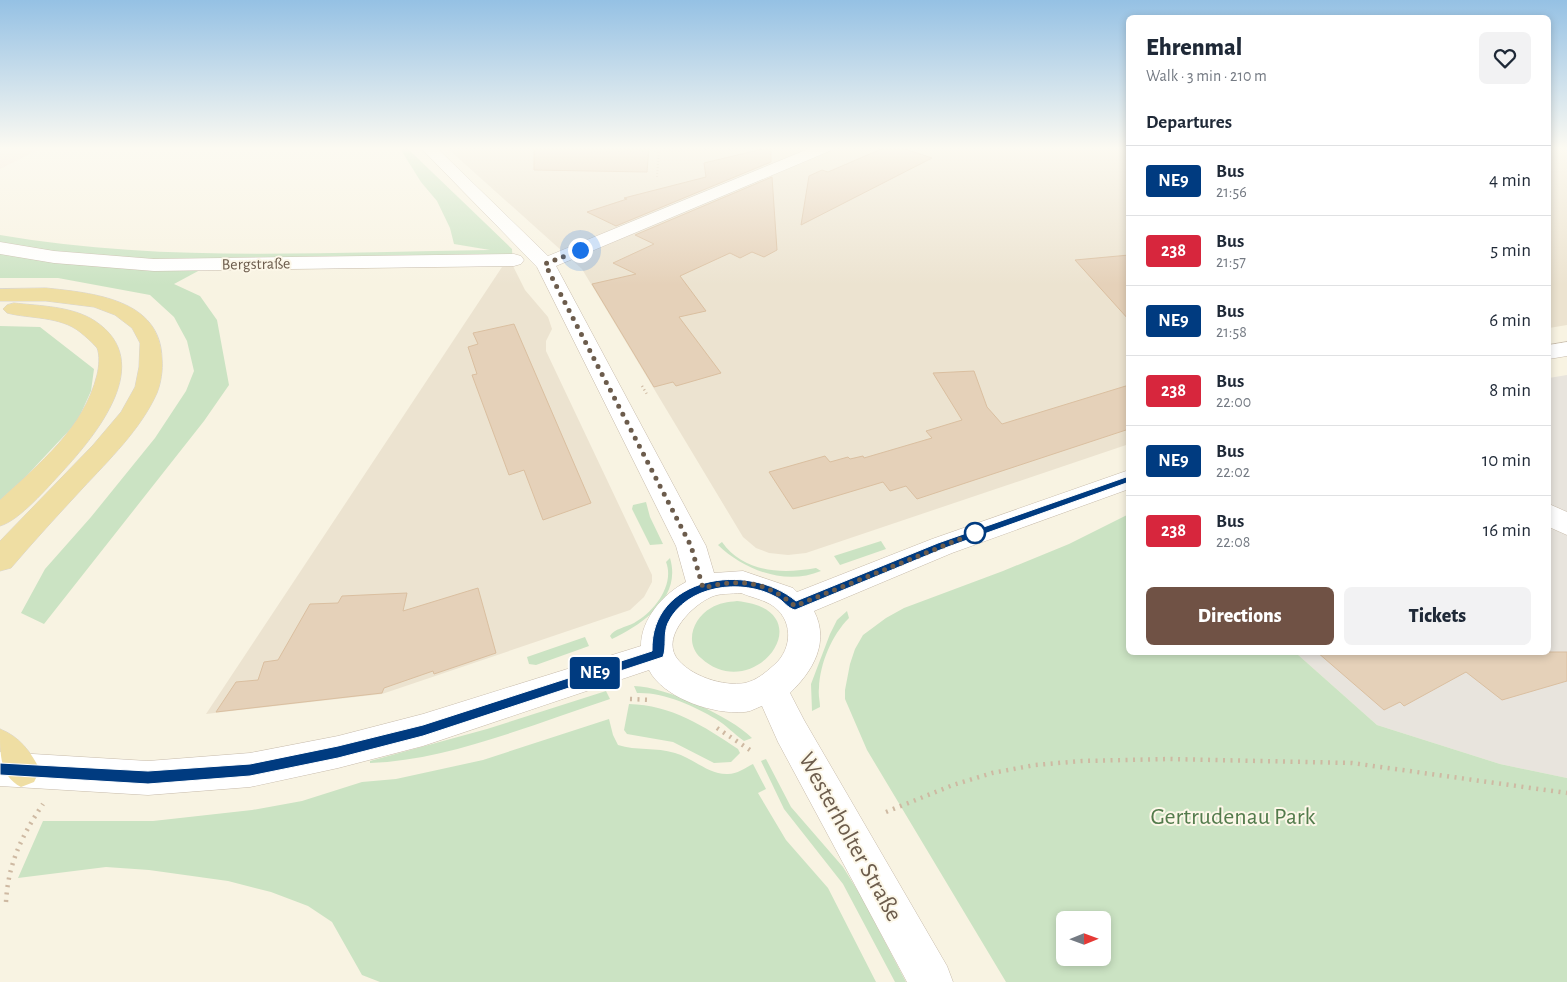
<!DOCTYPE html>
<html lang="en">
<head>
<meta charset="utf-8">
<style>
  body { margin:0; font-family:"Alegreya Sans",sans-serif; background:#f2f2f3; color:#1f2937; height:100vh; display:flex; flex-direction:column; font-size:19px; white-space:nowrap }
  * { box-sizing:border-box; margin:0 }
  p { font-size:16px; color:#747a83 }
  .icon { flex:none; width:28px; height:28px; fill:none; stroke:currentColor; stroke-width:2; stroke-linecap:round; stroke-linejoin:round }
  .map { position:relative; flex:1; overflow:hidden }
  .sheet { position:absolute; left:1126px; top:15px; width:425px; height:640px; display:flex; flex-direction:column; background:#fff; border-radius:8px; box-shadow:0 2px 8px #0003 }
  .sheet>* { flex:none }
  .badge { padding:0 10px; border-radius:4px; font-size:18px; line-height:32px }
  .needle { width:32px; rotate:89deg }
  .controls { position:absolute; left:1056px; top:911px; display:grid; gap:10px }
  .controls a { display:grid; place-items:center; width:55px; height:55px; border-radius:8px; background:#fff; box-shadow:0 2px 8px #0003; font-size:25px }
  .you { position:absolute; width:25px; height:25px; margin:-12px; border:4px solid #fff; border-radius:50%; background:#1a73e8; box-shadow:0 0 0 8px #1a73e833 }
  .map>.badge { position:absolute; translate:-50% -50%; box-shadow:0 0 0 2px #fff }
  h2 { padding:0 20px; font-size:19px; line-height:45px }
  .round { display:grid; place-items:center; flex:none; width:52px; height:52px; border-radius:8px; background:#f2f2f3 }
  .summary { display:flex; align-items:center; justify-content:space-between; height:85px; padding:0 20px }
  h1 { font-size:24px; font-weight:800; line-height:38px }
  .button { display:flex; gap:10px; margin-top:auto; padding:10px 20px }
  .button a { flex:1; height:58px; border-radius:8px; background:#705245; color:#fff; font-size:20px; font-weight:800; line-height:58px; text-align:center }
  .button a+a { background:#f2f2f3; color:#1f2937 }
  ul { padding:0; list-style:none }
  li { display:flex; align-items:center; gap:15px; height:70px; padding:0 20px; border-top:1px solid #e0e1e3 }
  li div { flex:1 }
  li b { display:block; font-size:19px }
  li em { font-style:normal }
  li .badge { min-width:55px; font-weight:700; text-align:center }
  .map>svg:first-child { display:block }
  .residential { fill:#ece3d0 }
  .commercial { fill:#f7e6d7 }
  .industrial { fill:#e8e4dd }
  .green { fill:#cbe3c3; fill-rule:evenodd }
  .building { fill:#e5d1b9; stroke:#dabfa0 }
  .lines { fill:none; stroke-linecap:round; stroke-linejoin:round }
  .minor-casing { stroke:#c7bbab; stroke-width:1 }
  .major-casing { stroke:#d9d5d0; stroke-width:1 }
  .path-far2 { stroke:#ceb9a2; stroke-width:2; stroke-dasharray:0.5 2.5; stroke-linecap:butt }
  .path-far1 { stroke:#ceb9a2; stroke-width:2.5; stroke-dasharray:1 3; stroke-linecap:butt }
  .path { stroke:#ceb9a2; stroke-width:4.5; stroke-dasharray:2 5.5; stroke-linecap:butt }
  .minor { fill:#fff; fill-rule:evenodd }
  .major { fill:#efdea3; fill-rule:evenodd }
  .line { fill:#003b80; stroke:#fff }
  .walk { stroke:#6c5c4c; stroke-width:5; stroke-dasharray:0 9 }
  .stop-dot { fill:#fff; stroke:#003b80; stroke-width:2.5 }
  .labels { text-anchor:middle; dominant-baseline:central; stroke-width:4; stroke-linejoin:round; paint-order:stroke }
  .far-street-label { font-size:16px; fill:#6c5c4c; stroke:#fcf7e8 }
  .near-park-label { font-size:24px; fill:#537b4c; stroke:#fcf7e8 }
  .near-street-label { font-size:24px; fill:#6c5c4c; stroke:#fcf7e8 }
</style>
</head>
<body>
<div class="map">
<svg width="1567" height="982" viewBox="0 0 1567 982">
  <rect width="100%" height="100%" fill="#f8f3e2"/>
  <path class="residential" d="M446,147H1129V444L806,553L788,555L769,553L756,548L743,537L582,269Z
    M1549,147H1567V325L1549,328Z
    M513,266L525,290L548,317L552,329L546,341V351L652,575V582L644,597L630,610L382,694L206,714L502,267Z"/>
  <path class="commercial" d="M0,147H44L0,169Z"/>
  <path class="industrial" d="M1567,375V778L1500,764L1377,725L1296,653L1549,652V378Z"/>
  <path class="green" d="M407,148L512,249L513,266L200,270L174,284L200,296L217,320L229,385L204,421L44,624L21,613L45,569L91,517L155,438L186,391L194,371L187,341L174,317L150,295L58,278H0V235C161,263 327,252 490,250L454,244L450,228L437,201L421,182L401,150Z
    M0,326L40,327L94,369L91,391L77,422L0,504Z
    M646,502L650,517L663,544L650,545L632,509L633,505Z
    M1129,514V652L1296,653L1377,725L1500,764L1567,778V982H1006L867,750L845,699V690L850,664L855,649L863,635L886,618L904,608L1003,571L1069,544ZM1065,920H1102V958H1065Z
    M881,541L886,549L840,565L834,556Z
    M722,542C744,573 782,574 816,568L821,571C785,586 744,570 718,545Z
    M670,558C682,598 643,624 612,639L610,636C614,629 626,627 634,623C654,612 675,585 666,562Z
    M737,601C827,610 754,707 701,658C684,643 693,618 711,608C719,603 728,602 737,601Z
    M847,611L849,618C832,635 820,663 819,688C818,695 820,701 820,707L812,711L811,684L830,634L837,620Z
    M585,637L589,646L536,665L529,664L527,657Z
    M634,686C666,687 730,716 752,738L744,741C734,734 726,725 716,719C694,706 664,692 637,693Z
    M606,691L610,699C533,724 450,760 370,763V761L487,729Z
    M629,704C671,705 704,726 738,749L740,753L731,762L714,763L673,742L627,734L624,730Z
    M609,719L613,735L618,745C636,751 656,747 675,753C693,758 709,775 728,774C737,774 745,768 753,764L766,789L758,793L786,840L828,888L876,982H380L362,975L332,922L308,906L271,892L228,881L149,870L106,867L18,878L43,821H153L252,810L302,801L362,782L396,779L483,760Z
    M766,759L791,807L843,867L861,896L906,982H895L843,884L784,809L761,761Z"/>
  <path class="building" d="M534,147H649L647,172L534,170Z
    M771,147V162L616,226L587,212L627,199L624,198L706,177L704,163Z
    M886,147H899L932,158L801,225L809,176L822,170L828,172Z
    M772,177L777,250L764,257L752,252L740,258L730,253L680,276L706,311L679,317L721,373L676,386L673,382L654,387L592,284L636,274L613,263L654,244L635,235Z
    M1129,255V320L1075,260Z
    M514,324L591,503L543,520L524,470L509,475L472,375L477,374L468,347L478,344L473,333Z
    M974,371L987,407L1002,424L1129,385V429L917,499L906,486L890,491L883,482L793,509L769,472L825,456L830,462L848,457L850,459L863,456L864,458L932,438L926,431L962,420L933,373Z
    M478,588L496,653L434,674L433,671L384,688L382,693L216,712L236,682L258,680L264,662L278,660L310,604L338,603L342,596L407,593L403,611Z
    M1317,652H1567V681L1502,700L1466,672L1404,706L1400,702L1384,710Z"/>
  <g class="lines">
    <defs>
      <path id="minor" d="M420,147H436L548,256L813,147H834L832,150L556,266L706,546L714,573L743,571L793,588L797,592L932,539L1129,470V489L952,553L814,611C830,642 813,671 790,693L804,720L947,966L953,982H907L778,742L762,706C756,708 750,712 744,712C714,715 663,698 649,670L423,746L338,768L250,787L148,795L0,786V752L148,761L250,753L338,736L423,714L641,646C641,619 663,594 686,582L676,546L537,267ZM741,593C750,597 761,599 770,604C794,618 793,649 774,665C765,673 757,680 745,683C724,687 689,676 676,657C662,635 693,605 711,597C720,593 731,594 741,593Z
        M0,242L54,251L154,259L514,254L521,256L524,260L521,264L514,266L154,271L54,263L0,254Z
        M1567,342V356L1549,359V345Z
        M1549,504L1567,512V535L1549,527Z"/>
      <path id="major" d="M46,288C93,293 161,299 162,359C163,370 161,383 157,393C141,429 109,460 82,489C58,515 34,541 11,568L0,571V541L93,445L121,412L135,387L139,367L140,343L132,328L115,315L94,307L46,301H0V289Z
        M14,303C40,306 72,306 95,321C157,362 96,435 62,472C47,488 20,520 0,526V500C39,464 84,428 97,375C99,367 100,355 97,348C93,343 85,336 80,332C60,316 30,319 7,313L3,309L7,305Z
        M0,729C19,736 31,752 40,770L34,782L21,787C0,776 0,756 0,729Z"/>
    </defs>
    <use href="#minor" class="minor-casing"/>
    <use href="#major" class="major-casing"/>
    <path class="path-far2" d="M591,152L741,149
      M657,177L659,150"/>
    <path class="path-far1" d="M642,386L648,396"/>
    <path class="path" d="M630,699L652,700
      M717,728L750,750
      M886,812L953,785L992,773L1035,765L1082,761L1169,759L1352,763L1567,793
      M6,902C8,864 22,835 43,804"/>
    <use href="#minor" class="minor"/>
    <use href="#major" class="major"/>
  </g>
  <linearGradient id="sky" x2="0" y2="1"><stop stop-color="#95c1e4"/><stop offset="0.52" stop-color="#fcfaf2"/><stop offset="1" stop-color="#fcfaf2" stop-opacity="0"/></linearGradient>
  <rect width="1567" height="285" fill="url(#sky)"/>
  <path class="line" d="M1129,476L1134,479L1132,481L945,548L795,610C787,608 783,600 776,597C742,578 686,585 668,623C663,634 667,647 663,657L423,736L338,758L250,776L148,784L0,775V763L148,771L250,764L338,746L423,725L652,651C650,576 748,561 796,601L938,543Z"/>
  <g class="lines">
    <path class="walk" d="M580,250L545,264L691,546L703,588C740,578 765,581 795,606L975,533"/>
  </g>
  <circle class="stop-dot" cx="975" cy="533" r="10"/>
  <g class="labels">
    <g class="far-street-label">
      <text transform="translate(256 264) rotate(-1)">Bergstraße</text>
    </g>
    <g class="near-park-label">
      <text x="1233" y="817">Gertrudenau Park</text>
    </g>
    <g class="near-street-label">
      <text transform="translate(850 837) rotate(61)">Westerholter Straße</text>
    </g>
  </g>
</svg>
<div class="controls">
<a><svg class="needle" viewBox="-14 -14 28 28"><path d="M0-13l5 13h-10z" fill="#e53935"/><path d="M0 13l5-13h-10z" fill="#747a83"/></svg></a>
</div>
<div class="you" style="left:580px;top:250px"></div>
<b class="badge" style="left:595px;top:673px;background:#003b80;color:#fff">NE9</b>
<section class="sheet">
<div class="summary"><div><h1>Ehrenmal</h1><p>Walk · 3 min · 210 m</p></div><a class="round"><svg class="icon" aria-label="heart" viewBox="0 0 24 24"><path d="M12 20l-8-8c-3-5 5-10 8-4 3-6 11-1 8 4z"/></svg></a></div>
<h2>Departures</h2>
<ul>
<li><span class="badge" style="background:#003b80;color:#fff">NE9</span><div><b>Bus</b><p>21:56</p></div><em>4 min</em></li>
<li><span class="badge" style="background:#d7263d;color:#fff">238</span><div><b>Bus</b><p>21:57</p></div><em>5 min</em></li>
<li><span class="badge" style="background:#003b80;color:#fff">NE9</span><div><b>Bus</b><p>21:58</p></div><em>6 min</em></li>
<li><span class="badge" style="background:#d7263d;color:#fff">238</span><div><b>Bus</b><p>22:00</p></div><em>8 min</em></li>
<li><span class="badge" style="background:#003b80;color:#fff">NE9</span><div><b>Bus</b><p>22:02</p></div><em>10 min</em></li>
<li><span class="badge" style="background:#d7263d;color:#fff">238</span><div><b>Bus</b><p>22:08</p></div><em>16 min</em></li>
</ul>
<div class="button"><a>Directions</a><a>Tickets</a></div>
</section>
</div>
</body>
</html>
